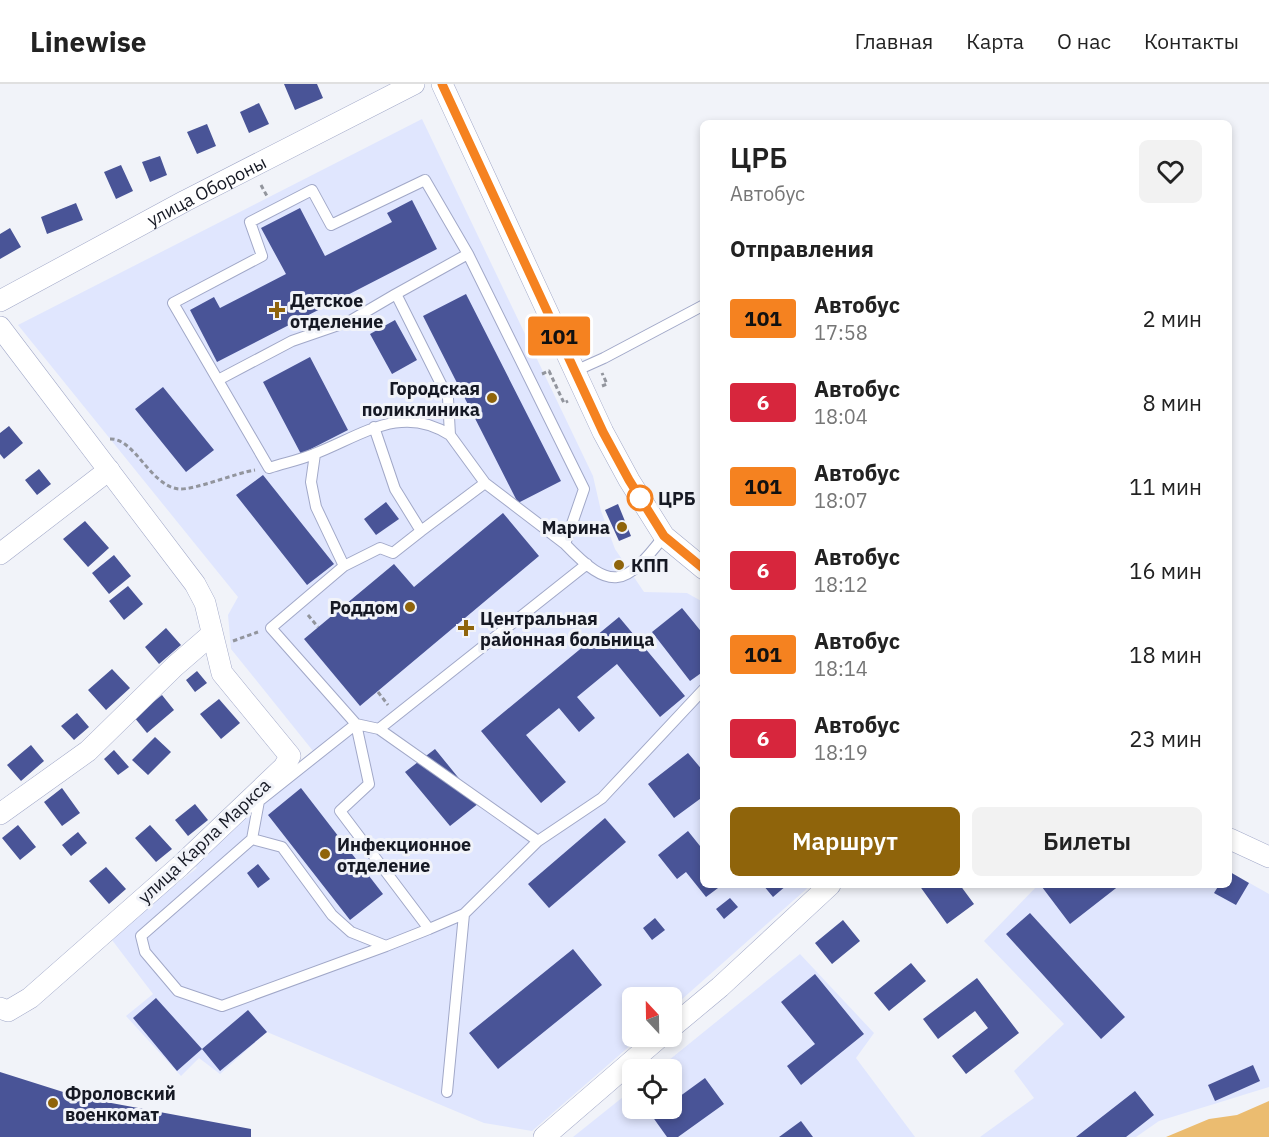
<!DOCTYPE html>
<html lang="ru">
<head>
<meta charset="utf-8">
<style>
  body { margin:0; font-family:"IBM Plex Sans",sans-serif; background:#f2f2f2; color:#222; height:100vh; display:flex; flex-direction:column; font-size:22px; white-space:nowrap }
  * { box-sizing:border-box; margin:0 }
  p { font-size:20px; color:#767676 }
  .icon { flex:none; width:33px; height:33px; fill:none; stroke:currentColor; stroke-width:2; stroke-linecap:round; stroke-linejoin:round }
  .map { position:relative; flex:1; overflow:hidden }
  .side { position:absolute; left:700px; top:36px; width:532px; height:768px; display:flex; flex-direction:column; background:#fff; border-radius:9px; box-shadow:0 3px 9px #0003 }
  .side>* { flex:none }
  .badge { padding:0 12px; border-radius:4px; font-size:21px; line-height:39px }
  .needle { width:39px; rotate:338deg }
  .controls { position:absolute; left:622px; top:903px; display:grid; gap:12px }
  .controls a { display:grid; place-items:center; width:60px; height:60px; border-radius:9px; background:#fff; box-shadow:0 3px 9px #0003; font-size:30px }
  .map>.badge { position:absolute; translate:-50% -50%; box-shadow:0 0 0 3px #fff }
  h2 { padding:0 30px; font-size:22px; line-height:54px }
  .round { display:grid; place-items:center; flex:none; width:63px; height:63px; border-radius:9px; background:#f2f2f2 }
  .head { display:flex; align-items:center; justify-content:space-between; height:102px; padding:0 30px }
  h1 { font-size:28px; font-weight:600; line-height:45px }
  .action { display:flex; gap:12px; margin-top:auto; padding:12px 30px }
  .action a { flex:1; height:69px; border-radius:9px; background:#8f640b; color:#fff; font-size:24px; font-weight:600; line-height:69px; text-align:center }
  .action a+a { background:#f2f2f2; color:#222 }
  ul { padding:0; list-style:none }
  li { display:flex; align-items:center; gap:18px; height:84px; padding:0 30px }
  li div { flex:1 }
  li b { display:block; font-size:22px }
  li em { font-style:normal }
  li .badge { min-width:66px; font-weight:700; text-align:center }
  header { display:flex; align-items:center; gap:36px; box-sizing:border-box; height:84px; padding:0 30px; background:#fff; border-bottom:2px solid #e0e0e0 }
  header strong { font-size:28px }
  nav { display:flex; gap:33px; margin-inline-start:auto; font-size:21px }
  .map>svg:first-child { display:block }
  .built { fill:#e0e6fe }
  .forest { fill:#ebbc70 }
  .building { fill:#495497 }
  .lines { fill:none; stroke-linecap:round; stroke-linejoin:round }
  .service-casing { stroke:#a1a8c8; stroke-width:12 }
  .minor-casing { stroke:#a1a8c8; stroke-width:22 }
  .path { stroke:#92959d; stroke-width:3; stroke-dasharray:4.5 3; stroke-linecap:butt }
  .service { stroke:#fff; stroke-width:10 }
  .minor { stroke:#fff; stroke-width:21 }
  .line-casing { stroke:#fff; stroke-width:14 }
  .line { stroke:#f58220; stroke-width:9 }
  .poi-dot { fill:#8f640b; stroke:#f1f3f9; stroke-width:2 }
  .stop-dot { fill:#fff; stroke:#f58220; stroke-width:3 }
  .labels { text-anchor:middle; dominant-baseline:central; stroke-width:6; stroke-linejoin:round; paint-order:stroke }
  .street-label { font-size:18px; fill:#161924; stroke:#f1f3f9 }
  .poi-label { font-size:18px; font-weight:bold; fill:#161924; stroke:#f1f3f9; text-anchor:start }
  .stop-label { font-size:18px; font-weight:bold; fill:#161924; stroke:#f1f3f9; text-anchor:start }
</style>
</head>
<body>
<header>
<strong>Linewise</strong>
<nav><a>Главная</a><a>Карта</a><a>О нас</a><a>Контакты</a></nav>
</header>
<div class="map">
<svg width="1269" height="1053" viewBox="0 0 1269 1053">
  <rect width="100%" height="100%" fill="#f1f3f9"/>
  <path class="built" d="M422,35L593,392L601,427L615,465L644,508L687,509L703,518L704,801H811L672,924V914H633V952L640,953L532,1047L484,1039L267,948L220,990L199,974L181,992L126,932L153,910L109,852L197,784L186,773L313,667L231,565L228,531L238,513L18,241Z
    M1230,788L1269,810V1003L1159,1037L1136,1053H980L1034,1014L1014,987L1064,940L984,857L1038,801H1230Z
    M800,870L874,949L856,974L915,1053H573L633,1005V1024H672V986L658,985Z"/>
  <path class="forest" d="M1269,1017V1053H1166L1209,1035L1237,1031Z"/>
  <path class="building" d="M284,0H317L323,14L295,26Z
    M259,19L269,40L249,49L240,28Z
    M207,40L216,62L197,70L187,48Z
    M160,72L167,91L150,98L142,78Z
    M121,81L133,107L116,115L104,88Z
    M412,116L437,165L217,278L190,226L214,213L220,224L286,190L261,144L300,124L325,172L392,138L387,129Z
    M76,119L83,136L47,150L41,133Z
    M10,144L21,163L0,175V150Z
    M466,210L561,397L518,419L423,232Z
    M395,236L417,276L392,290L370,250Z
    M310,273L348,346L301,370L263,298Z
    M163,303L214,366L186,388L135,325Z
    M9,342L23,359L4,375L0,370V349Z
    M39,385L51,400L37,411L25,396Z
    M263,391L334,480L307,501L236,411Z
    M386,418L399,435L376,451L364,435Z
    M618,420L631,452L619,457L605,426Z
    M503,429L539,472L360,622L304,555L394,480L414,503Z
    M85,437L109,464L88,483L63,455Z
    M114,471L131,492L109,510L92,489Z
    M621,476L624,482L617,486L613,479Z
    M128,502L143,520L124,536L109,517Z
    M682,524L704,551V587L690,597L652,548Z
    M619,533L685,612L660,633L617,580L577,613L595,634L579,648L559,624L526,651L566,698L541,719L481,647Z
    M166,544L181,561L159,580L145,563Z
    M112,585L130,604L106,626L88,606Z
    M197,587L207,599L195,608L186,596Z
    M162,611L174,626L147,649L134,633Z
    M219,615L240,639L221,655L200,630Z
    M77,629L89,643L74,656L61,642Z
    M155,653L171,668L148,691L132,676Z
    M31,661L44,677L21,697L7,681Z
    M435,665L479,719L450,742L405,688Z
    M114,666L129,683L118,691L104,675Z
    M688,669L704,688V712L674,734L648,700Z
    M62,704L80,729L62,742L44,718Z
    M301,704L383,810L350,836L268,731Z
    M195,720L208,736L188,752L175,736Z
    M605,734L626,758L549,824L528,800Z
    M18,741L36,763L20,776L2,754Z
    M150,741L172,765L156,778L135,754Z
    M688,747L704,767V801H722L706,813L686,788L677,795L658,771Z
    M78,748L87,759L71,772L62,761Z
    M258,780L270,795L258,804L247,789Z
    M106,783L126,805L109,820L89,797Z
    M1230,788L1249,799L1236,821L1214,809L1219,801H1230Z
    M763,801H787L773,813Z
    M919,801H960L974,820L947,840Z
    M1045,801H1120L1070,840L1042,803Z
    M730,814L738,823L724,835L716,825Z
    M1030,829L1125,933L1101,955L1006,850Z
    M655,834L665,846L652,856L643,844Z
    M843,836L860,857L832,880L815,859Z
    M573,865L602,901L498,985L469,949Z
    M911,879L926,897L889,927L874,909Z
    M815,890L864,950L801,1001L787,982L815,960L781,918Z
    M977,894L1019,949L966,990L952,972L988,944L975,927L938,955L923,935Z
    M156,914L202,965L177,987L133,934Z
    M248,926L267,948L220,987L202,965Z
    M1253,981L1260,997L1215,1017L1208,1001Z
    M0,988L79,1013L251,1045V1053H0Z
    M705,994L724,1020L678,1053H667L652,1032L662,1024H672V1018Z
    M1135,1007L1154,1031L1126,1053H1076Z
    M801,1037L813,1053H779Z"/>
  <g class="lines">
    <defs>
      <path id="service" d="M396,210L468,170
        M575,287L604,274L704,221
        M218,296L292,257L350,237L396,210L448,314L450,351L485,399
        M374,343L395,405L421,447L393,469L380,464L344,482L271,544L356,640L369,700L340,727L429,845L464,830L447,1008
        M450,351C401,319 361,352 314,370C300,376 284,379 269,384L173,219L262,172L250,138L312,106L331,141L425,96L468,170L584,405L565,460C611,508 625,503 664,452
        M315,370L311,398L316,423L344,482
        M421,447L485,399L565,460
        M379,645L587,480
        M252,755L282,763L332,831L351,848L386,862L429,845
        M464,830L538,757
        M386,862L222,922L178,907L145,868L141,852L252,755L259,717L356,640L379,645L538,757L602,714L704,605"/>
      <g id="minor">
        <path d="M442,0L603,348L629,396L664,452L704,485"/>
        <path id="s1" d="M0,217L185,117L414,0"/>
        <path d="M0,243L195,500L205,519L222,589L290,672L284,683L180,782L30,914L8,927L0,924"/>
        <path d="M0,470L109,386"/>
        <path d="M0,730L88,667L175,582L212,550"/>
        <path d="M1230,755L1269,773"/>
        <path d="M672,943L720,903L830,801"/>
        <path d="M544,1053L661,952"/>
      </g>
    </defs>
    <use href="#service" class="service-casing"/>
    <use href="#minor" class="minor-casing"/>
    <path class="path" d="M261,101L268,114
      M542,290L549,287L564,319L568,317
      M602,302L607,300L602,289
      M110,355C135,354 150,402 179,405C195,406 236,389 255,386
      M308,531L318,543
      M233,557L258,548
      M378,608L388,621"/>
    <use href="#service" class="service"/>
    <use href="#minor" class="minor"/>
  </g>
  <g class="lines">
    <defs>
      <path id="line" d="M442,0L603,348L629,396L664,452L704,485"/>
    </defs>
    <use href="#line" class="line-casing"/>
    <use href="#line" class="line"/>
  </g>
  <g class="poi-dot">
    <path d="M274 217h6v6h6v6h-6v6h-6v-6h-6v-6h6z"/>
    <circle cx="492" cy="314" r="6"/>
    <circle cx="622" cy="443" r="6"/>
    <circle cx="619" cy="481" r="6"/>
    <circle cx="410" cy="523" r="6"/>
    <path d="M463 535h6v6h6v6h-6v6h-6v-6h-6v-6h6z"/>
    <circle cx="325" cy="770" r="6"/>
    <circle cx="53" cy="1019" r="6"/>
  </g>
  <circle class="stop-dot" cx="640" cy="414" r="12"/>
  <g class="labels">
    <g class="street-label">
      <text stroke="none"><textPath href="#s1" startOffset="234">улица Обороны</textPath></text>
      <text transform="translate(204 757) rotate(-43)">улица Карла Маркса</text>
    </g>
    <g class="poi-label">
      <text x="290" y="216">Детское<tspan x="290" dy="21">отделение</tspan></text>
      <text x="480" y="304" text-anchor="end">Городская<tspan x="480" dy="21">поликлиника</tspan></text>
      <text x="610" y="443" text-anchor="end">Марина</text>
      <text x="631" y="481">КПП</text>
      <text x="398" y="523" text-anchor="end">Роддом</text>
      <text x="480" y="534">Центральная<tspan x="480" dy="21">районная больница</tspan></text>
      <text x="337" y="760">Инфекционное<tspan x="337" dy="21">отделение</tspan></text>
      <text x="65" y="1009">Фроловский<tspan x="65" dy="21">военкомат</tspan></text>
    </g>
    <g class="stop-label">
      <text x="658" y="414">ЦРБ</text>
    </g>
  </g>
</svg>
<div class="controls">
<a><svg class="needle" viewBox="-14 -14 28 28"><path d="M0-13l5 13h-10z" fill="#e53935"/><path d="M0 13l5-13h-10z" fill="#767676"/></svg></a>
<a><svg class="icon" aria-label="locate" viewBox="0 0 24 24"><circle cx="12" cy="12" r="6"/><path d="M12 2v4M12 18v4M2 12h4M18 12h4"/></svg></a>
</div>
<b class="badge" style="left:559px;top:252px;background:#f58220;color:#111">101</b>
<section class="side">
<div class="head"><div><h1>ЦРБ</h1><p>Автобус</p></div><a class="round"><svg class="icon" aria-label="heart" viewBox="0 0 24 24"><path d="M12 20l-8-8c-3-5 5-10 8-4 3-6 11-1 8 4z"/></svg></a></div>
<h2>Отправления</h2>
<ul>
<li><span class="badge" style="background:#f58220;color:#111">101</span><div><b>Автобус</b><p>17:58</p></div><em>2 мин</em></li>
<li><span class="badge" style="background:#d7263d;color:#fff">6</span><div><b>Автобус</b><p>18:04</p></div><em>8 мин</em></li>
<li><span class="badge" style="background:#f58220;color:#111">101</span><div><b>Автобус</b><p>18:07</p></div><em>11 мин</em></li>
<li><span class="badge" style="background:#d7263d;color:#fff">6</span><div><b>Автобус</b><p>18:12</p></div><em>16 мин</em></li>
<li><span class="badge" style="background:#f58220;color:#111">101</span><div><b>Автобус</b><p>18:14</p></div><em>18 мин</em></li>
<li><span class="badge" style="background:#d7263d;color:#fff">6</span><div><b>Автобус</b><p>18:19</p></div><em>23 мин</em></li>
</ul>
<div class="action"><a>Маршрут</a><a>Билеты</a></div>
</section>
</div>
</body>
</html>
